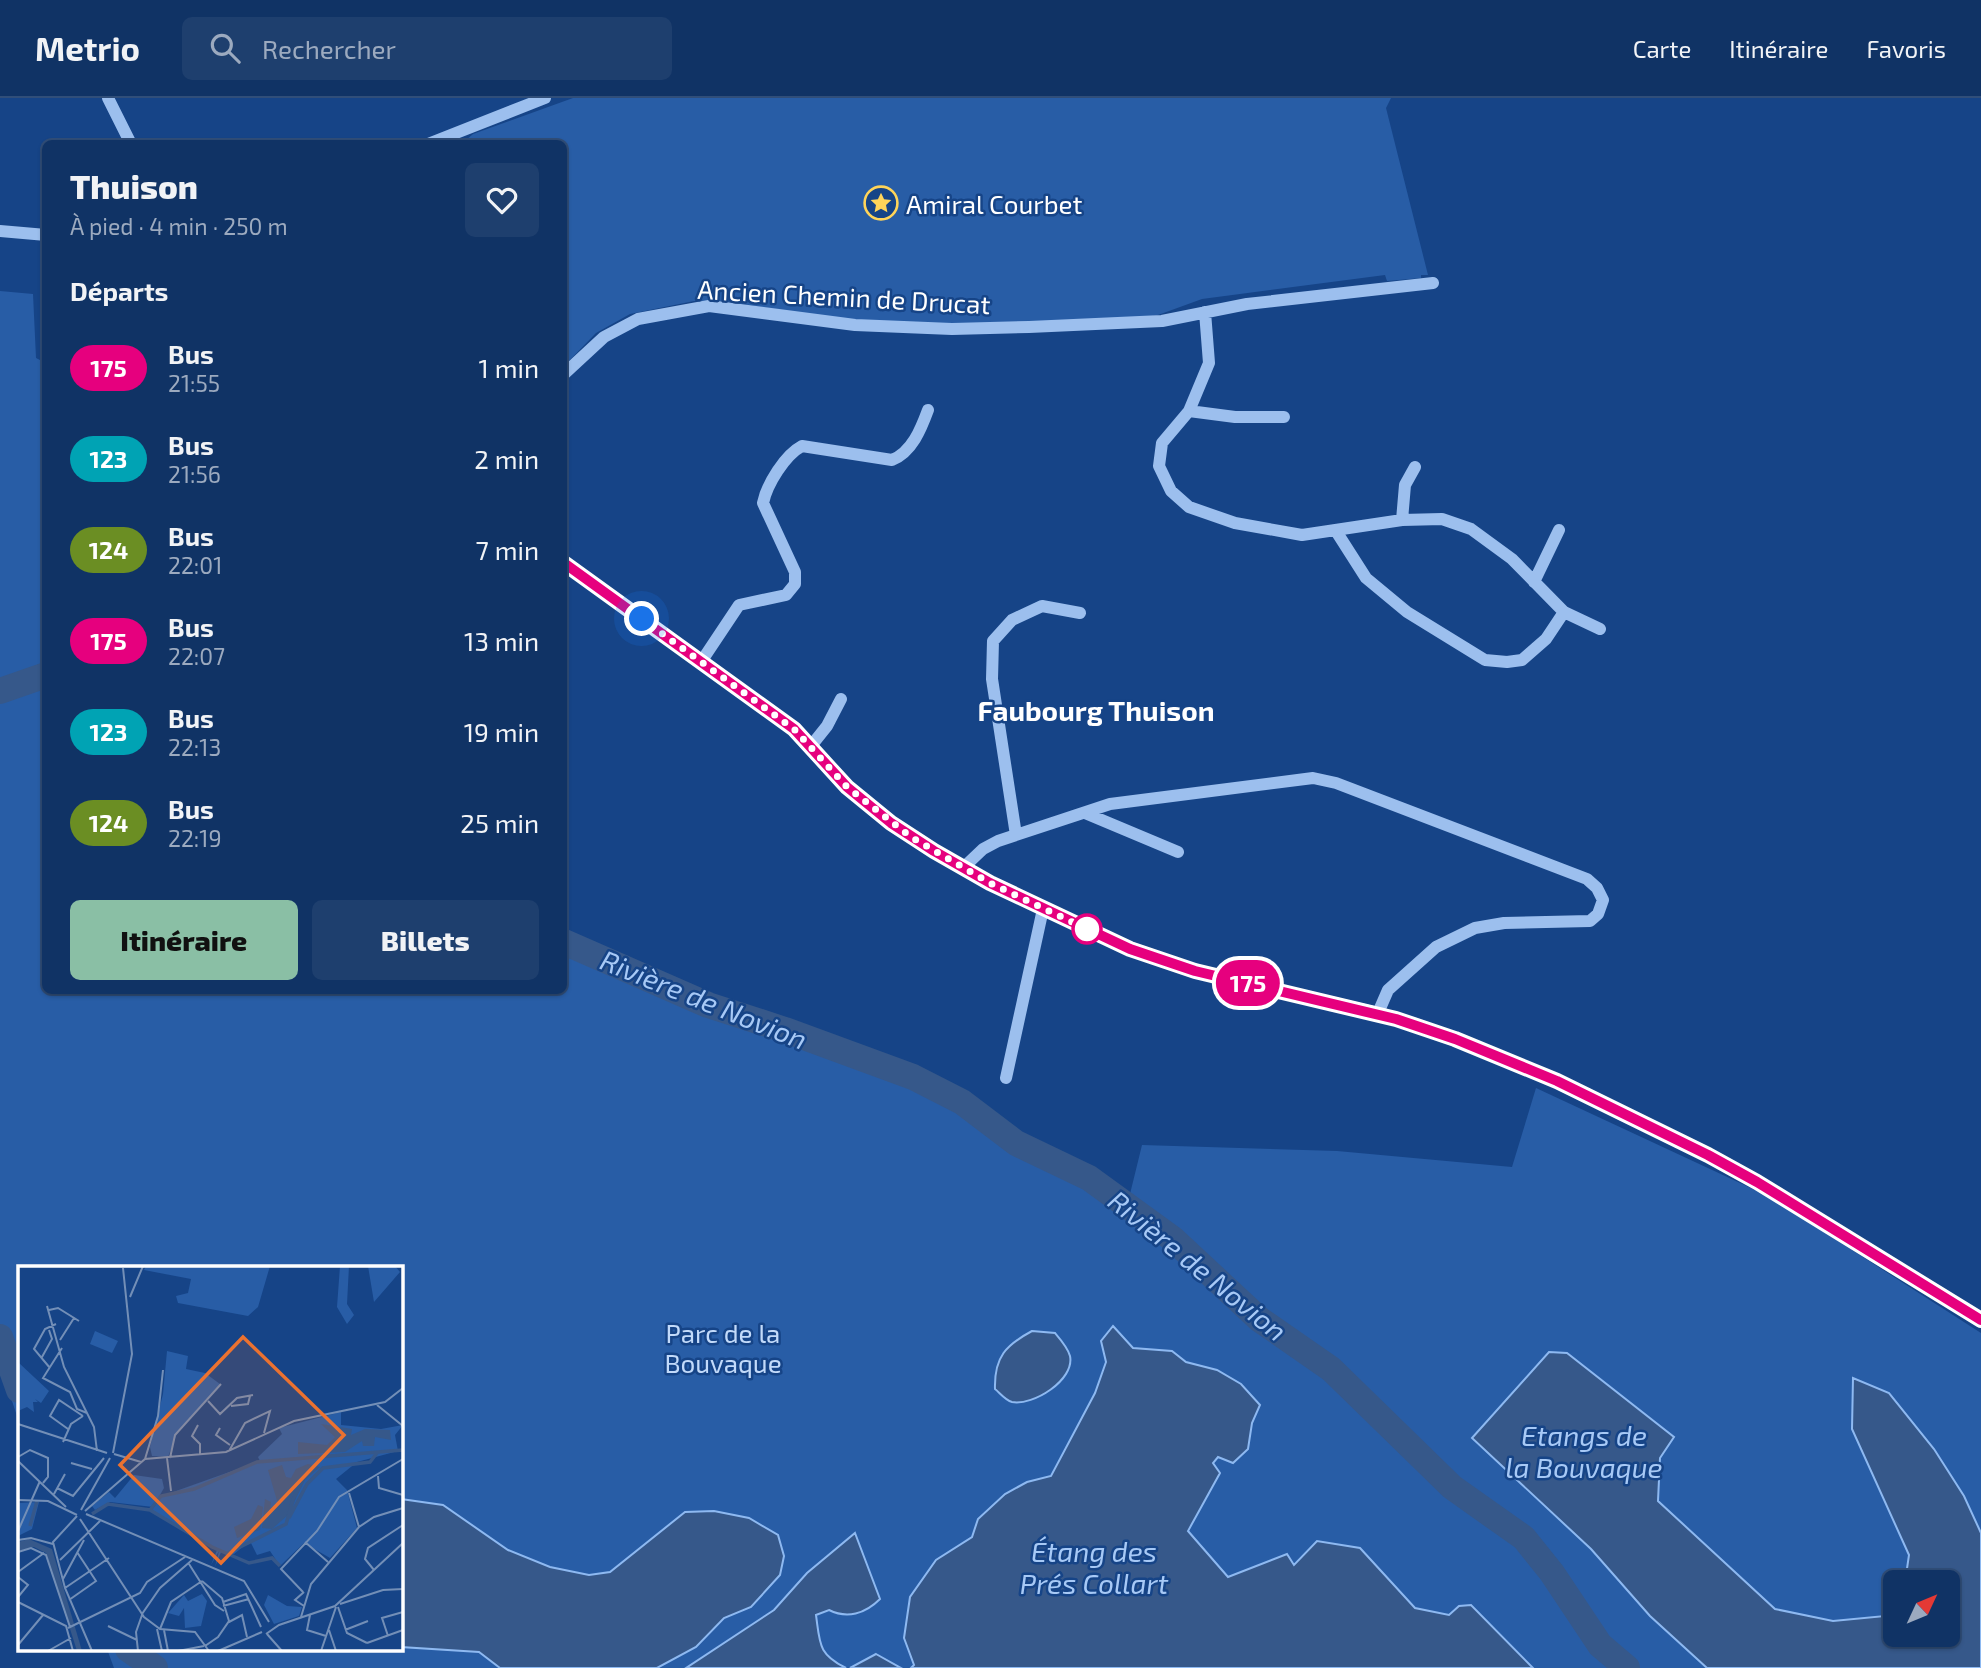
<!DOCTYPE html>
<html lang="fr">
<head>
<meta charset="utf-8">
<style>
  body { margin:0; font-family:"Exo 2",sans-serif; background:#1e3f6e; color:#f1f3f6; height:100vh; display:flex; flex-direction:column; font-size:26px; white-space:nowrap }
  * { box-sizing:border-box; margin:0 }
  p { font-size:23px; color:#9caabf }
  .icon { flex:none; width:38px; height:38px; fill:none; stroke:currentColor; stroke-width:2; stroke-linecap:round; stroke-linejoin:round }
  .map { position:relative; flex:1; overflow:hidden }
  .side { position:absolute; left:42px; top:42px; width:525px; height:854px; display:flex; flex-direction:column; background:#103365; border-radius:10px; box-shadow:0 2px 5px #0004,0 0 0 2px #304e79 }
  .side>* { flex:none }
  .badge { padding:0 14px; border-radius:23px; font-size:24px; line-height:46px }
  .needle { width:46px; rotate:46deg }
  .tools { position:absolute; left:1883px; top:1472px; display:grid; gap:14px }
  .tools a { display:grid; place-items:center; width:77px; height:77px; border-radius:10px; background:#103365; box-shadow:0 2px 5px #0004,0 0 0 2px #304e79; font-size:35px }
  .you { position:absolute; width:35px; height:35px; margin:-18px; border:5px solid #fff; border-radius:50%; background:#1a73e8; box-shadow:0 0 0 10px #1a73e833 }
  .map>.badge { position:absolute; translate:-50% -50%; box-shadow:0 0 0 4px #fff }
  h2 { padding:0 28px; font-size:26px; line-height:63px }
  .round { display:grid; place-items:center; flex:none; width:74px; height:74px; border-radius:10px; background:#1e3f6e }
  .overview { display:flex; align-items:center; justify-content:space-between; height:119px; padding:0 28px }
  h1 { font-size:33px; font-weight:800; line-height:52px }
  .button { display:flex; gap:14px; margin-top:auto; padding:14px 28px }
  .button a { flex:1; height:80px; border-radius:10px; background:#8abfa5; color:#111; font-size:28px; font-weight:800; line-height:80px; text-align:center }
  .button a+a { background:#1e3f6e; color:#f1f3f6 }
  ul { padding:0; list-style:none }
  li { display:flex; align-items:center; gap:21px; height:91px; padding:0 28px }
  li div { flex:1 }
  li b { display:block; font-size:26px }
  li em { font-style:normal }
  li .badge { min-width:77px; font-weight:700; text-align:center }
  header { display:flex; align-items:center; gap:42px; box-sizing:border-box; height:98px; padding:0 35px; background:#103365; border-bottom:2px solid #304e79 }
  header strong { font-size:33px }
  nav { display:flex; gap:38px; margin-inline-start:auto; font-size:24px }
  .search { width:490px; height:63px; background:#1e3f6e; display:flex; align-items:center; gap:18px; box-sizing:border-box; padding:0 24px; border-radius:10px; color:#9caabf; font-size:26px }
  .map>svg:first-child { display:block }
  .green { fill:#285da6; fill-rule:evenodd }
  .water { fill:#36588a; stroke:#8eb9f1; stroke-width:2 }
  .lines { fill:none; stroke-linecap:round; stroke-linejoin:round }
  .river { stroke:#36588a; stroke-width:26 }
  .minor { stroke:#9cbfee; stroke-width:12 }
  .line-casing { stroke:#fff; stroke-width:16 }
  .line { stroke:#e6007e; stroke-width:10 }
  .walk { stroke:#fff; stroke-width:7; stroke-dasharray:0 12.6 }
  .stop-dot { fill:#fff; stroke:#e6007e; stroke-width:3.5 }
  .labels { text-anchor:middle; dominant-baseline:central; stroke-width:5; stroke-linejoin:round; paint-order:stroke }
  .poi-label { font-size:26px; fill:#fff; stroke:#164487; text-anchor:start }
  .street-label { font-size:26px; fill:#fff; stroke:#164487 }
  .park-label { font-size:26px; fill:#c2dafa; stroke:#164487 }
  .neighbourhood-label { font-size:28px; font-weight:bold; fill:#fff; stroke:#164487 }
  .water-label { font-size:28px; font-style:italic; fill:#a7c9f6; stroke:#164487 }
  .inset-river { fill:none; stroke:#36588a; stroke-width:3.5 }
  .inset-road { fill:none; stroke:#738fb7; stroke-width:2 }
  .view { fill:#eb7230; fill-opacity:0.15; stroke:#eb7230; stroke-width:3.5 }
  .inset-edge { fill:none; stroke:#fff; stroke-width:3.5 }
</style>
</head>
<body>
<header>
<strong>Metrio</strong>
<div class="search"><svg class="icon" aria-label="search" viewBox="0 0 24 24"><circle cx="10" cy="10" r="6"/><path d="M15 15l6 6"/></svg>Rechercher</div>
<nav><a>Carte</a><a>Itinéraire</a><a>Favoris</a></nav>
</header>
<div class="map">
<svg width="1981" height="1570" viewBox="0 0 1981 1570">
  <rect width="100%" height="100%" fill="#164487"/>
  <path class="green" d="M573,0H1391L1386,10L1428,177H1421V180L1387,183L1385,177L1202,201L1158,217L1136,221L934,231L804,216L725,203H694L630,216L596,235L564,268V46H465V43L473,36Z
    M0,193L33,196L36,260L46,265L45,564L0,581Z
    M45,588L46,892H564V839L710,902L916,976L966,1003L1017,1041L1130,1096L1142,1047L1337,1053L1512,1069L1536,990L1768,1098L1981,1235V1570H114L107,1551H401V1169H19V1324L0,1267V602ZM1895,1484H1948V1536H1895Z"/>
  <path class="water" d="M1113,1228L1133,1250L1172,1253L1186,1264L1217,1272L1241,1286L1260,1307L1252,1325L1248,1351L1233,1365L1218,1359L1213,1365L1220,1375L1188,1433L1228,1479L1287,1456L1294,1467L1317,1443L1360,1450L1415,1510L1449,1517L1459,1508L1471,1507L1533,1570H911L914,1567L904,1540L910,1499L936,1462L972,1439L978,1421L1005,1396L1027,1384L1051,1378L1095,1295L1106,1264L1101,1243Z
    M1032,1233L1055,1235C1061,1242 1068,1250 1070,1258C1075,1282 1033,1308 1012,1304C1005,1302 1000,1295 995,1291C994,1259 1006,1247 1032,1233Z
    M1549,1254L1567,1255L1674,1339L1660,1360L1658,1403L1775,1511L1833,1523L1895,1517V1536H1948V1484H1905L1909,1457L1852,1331L1853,1280L1889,1295L1934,1351L1964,1398L1981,1435V1570H1707L1650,1518L1591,1451L1472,1340Z
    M401,1401L443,1407L508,1452L550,1469L589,1477L610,1474L685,1414L714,1413L749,1420L778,1437L784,1458L780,1477L751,1509L724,1520L696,1549L657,1570H500L479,1554L401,1549Z
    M855,1435L880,1501C865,1516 847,1521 829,1512L816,1517C820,1546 818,1556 846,1570H686L774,1512L807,1475Z
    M876,1556L901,1570H850Z"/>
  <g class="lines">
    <path class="river" d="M0,593L46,577
      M564,844L708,907L785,932L913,979L962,1004L1016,1045L1089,1080L1173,1141L1259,1221L1331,1271L1452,1389L1524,1440L1552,1475L1600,1547L1627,1570
      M0,1239L19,1292
      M128,1551L155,1570"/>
    <path class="minor" d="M108,0L131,46
      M428,46L545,0
      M0,133L46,137
      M1205,214L1209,265L1189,313L1162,345L1159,368L1171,393L1189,409L1235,425L1302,437L1402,422L1442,421L1471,431L1512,461L1564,514L1600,531
      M564,276L604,239L638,221L709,208L855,227L952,231L1029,229L1162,223L1247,206L1433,185
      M1189,313L1235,319H1284
      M1402,422L1405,387L1415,369
      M1336,433L1366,480L1407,514L1485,562L1507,564L1522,562L1546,541L1564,514
      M564,465L794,631L847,689L891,725L934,753L990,785L1130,851L1195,873L1378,915L1416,927L1557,983L1708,1057L1757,1084L1981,1222
      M1534,484L1559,432
      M701,564L739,507L786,497L795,486V474L763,405C767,386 785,357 802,348L892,362C912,354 921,331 928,312
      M811,648L827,628L841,601
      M1085,715L1178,754
      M1016,737L992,581L993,543L1012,522L1042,508L1080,515
      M963,770L983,751L998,743L1110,706L1313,680L1336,685L1587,781L1597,790L1603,802L1598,816L1590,823L1504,825L1475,830L1436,849L1388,892L1378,915
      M1006,980L1043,811"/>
  </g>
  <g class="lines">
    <defs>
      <path id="line" d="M564,465L794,631L847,689L891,725L934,753L990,785L1130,851L1195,873L1396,921L1455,941L1557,983L1708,1057L1757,1084L1981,1222"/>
    </defs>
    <use href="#line" class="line-casing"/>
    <use href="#line" class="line"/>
    <path class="walk" d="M642,521L794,631L847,689L911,739L990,785L1087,831"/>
  </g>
  <defs>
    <symbol id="sight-ring" viewBox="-11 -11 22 22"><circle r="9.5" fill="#164487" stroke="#ffd459" stroke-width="1.5"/><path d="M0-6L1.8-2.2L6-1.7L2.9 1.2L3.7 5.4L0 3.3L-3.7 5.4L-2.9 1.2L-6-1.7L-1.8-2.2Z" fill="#ffd459"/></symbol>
  </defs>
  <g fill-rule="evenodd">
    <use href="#sight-ring" x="862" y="86" width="38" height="38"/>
  </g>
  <circle class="stop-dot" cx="1087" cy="831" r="14"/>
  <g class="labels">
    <g class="poi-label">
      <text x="906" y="105">Amiral Courbet</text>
    </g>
    <g class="street-label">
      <text transform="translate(844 198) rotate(3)">Ancien Chemin de Drucat</text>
    </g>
    <g class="park-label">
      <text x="723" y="1234">Parc de la<tspan x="723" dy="30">Bouvaque</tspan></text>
    </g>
    <g class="neighbourhood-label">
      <text x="1096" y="612">Faubourg Thuison</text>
    </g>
    <g class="water-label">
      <text transform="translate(704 901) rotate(22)">Rivière de Novion</text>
      <text transform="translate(1198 1167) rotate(39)">Rivière de Novion</text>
      <text x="1584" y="1337">Etangs de<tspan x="1584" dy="32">la Bouvaque</tspan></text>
      <text x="1094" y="1453">Étang des<tspan x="1094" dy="32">Prés Collart</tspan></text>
    </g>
  </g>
  <g transform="translate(18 1168)">
    <rect width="385" height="385" fill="#164487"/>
    <path d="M128,0H252L240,41L230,50L160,37L158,30L170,27L173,13L126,4ZM322,0H331L329,38L336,49L329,58L319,41ZM350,0H377L382,6L356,36ZM77,65L100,75L94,87L72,78ZM149,85L170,90L168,103L187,107L202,118L160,165L150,191L134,190L132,181L145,128ZM1,97L31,125L23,137L17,133L20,136H15L16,146L9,141L0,145ZM323,146V159L363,163L385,159L377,169L380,185L339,196L318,213L329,224L339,262L312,292L286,277L262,300L252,285L239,289L232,275L216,288L203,286L197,301L201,285L193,299L199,284L133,245L144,230L242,195L240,191L264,168L261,162ZM116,209L144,213L146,222L135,241L92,236L77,244L74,240L91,226L97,232ZM21,236L14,263L0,270V237ZM184,328L189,335L183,360L167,362L166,342L161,350L150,347L166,329L170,335ZM250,329L269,340L284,341L281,350L256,358L246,339Z" fill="#285da6"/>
    <path d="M303,158L334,163L333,169L347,163L372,164L373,174L357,171L356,180H345L344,175L327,186L280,188V176L309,179L317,171ZM290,198L302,201L287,214L270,249L254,263L244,262L247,233L253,236L252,242L260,238L250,204L264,199L268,211L273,212L278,203ZM240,239L245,241L242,264L219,272L216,261L233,253ZM11,273L34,283L64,385H59L28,287L16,281L0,285V276Z" fill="#36588a"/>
    <path class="inset-river" d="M132,244L143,230L176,223L239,196L385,184M74,248L90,238L132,244L194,281L231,297L254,292L262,300M271,252L289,218L305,202L352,196L359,187M12,260L19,235M210,287L268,258L276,231"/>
    <path class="inset-road" d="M112,31L125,0M29,40L46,101L76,161L79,185M31,44L40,42L61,55M42,74L56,52M44,82L25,112L52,126L59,143L69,147M24,91L34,73L31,64M32,102L16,83L27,63L38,58M190,135L202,148L219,132L235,129M359,139L385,160M213,140L230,138L232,130M0,158L89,187M180,159L174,170L182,178V189M202,162L198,169L212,179M50,163L32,150L41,134L65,150M45,176L53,158L65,150M211,185L227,157L252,145L246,167M95,187L114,88L105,2M96,188L123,196M0,191L12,184L30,192V211L25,217M149,192L153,225M152,192L157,169L203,118M127,193L140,150L145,104M0,195L48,241M53,197L74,203M360,210L361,222L385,229M39,222L55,230L86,192M331,227L341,261M36,228L47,208M0,234L30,235L59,249M63,244L92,192M67,245L127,193L208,186L276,155L367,136L385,122M68,248L226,315L251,356M59,250L35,276L47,322L74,385M62,253L126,351L142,363L177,366L191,385M0,265L22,215M0,274L13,272L35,278M287,276L310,296M0,286L13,282L28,289L52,361M42,294L82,255M171,298L197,339L206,345M356,304L347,293L350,282L385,259M0,306L26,287M0,311L10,319L0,331M45,313L66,274M184,315L204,332L211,355L200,371L187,380M47,322L91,292M285,326L263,303L299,265L321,231L385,193M51,334L78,315L59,286M0,336L48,360L55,385M205,336L228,328L243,361M322,338L365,324L385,323M205,340L231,333M286,340L277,334L286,326M320,341L329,367L349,377M124,348L142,322L174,294M292,349L289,364L308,370M283,351L293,318L341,261L356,251L385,242M211,356L224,349L229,371M90,360L119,374M50,362L122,327L129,316L167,291M139,363L144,385M142,363L153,336L184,315M146,364L150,385M311,364L318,385M327,364L350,355M248,368L261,359L317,340L385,277M249,368L264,385M370,370L364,352L385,346M349,377L385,364M0,379L25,349M30,385L53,372M120,385L118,366L124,349M160,385L186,380M200,385L244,366M303,385L318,341"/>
    <path class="view" d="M225,71L326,169L203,297L102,199Z"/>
    <rect width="385" height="385" class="inset-edge"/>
  </g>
</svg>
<div class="tools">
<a><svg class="needle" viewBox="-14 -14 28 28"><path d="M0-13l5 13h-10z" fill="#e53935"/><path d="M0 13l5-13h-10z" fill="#9caabf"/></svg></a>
</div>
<div class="you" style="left:642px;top:521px"></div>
<b class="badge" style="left:1248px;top:885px;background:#e6007e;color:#fff">175</b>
<section class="side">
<div class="overview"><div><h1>Thuison</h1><p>À pied · 4 min · 250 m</p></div><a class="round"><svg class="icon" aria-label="heart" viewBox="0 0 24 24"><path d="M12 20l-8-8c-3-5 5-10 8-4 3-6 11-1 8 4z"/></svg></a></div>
<h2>Départs</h2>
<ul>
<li><span class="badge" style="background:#e6007e;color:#fff">175</span><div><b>Bus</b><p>21:55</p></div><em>1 min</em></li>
<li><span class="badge" style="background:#00a3b4;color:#fff">123</span><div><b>Bus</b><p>21:56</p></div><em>2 min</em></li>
<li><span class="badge" style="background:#6b8e23;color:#fff">124</span><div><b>Bus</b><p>22:01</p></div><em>7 min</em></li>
<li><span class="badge" style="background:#e6007e;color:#fff">175</span><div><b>Bus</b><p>22:07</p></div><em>13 min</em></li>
<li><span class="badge" style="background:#00a3b4;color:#fff">123</span><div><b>Bus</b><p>22:13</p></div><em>19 min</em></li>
<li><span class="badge" style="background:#6b8e23;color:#fff">124</span><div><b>Bus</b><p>22:19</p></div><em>25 min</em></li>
</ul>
<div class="button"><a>Itinéraire</a><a>Billets</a></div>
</section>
</div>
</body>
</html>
